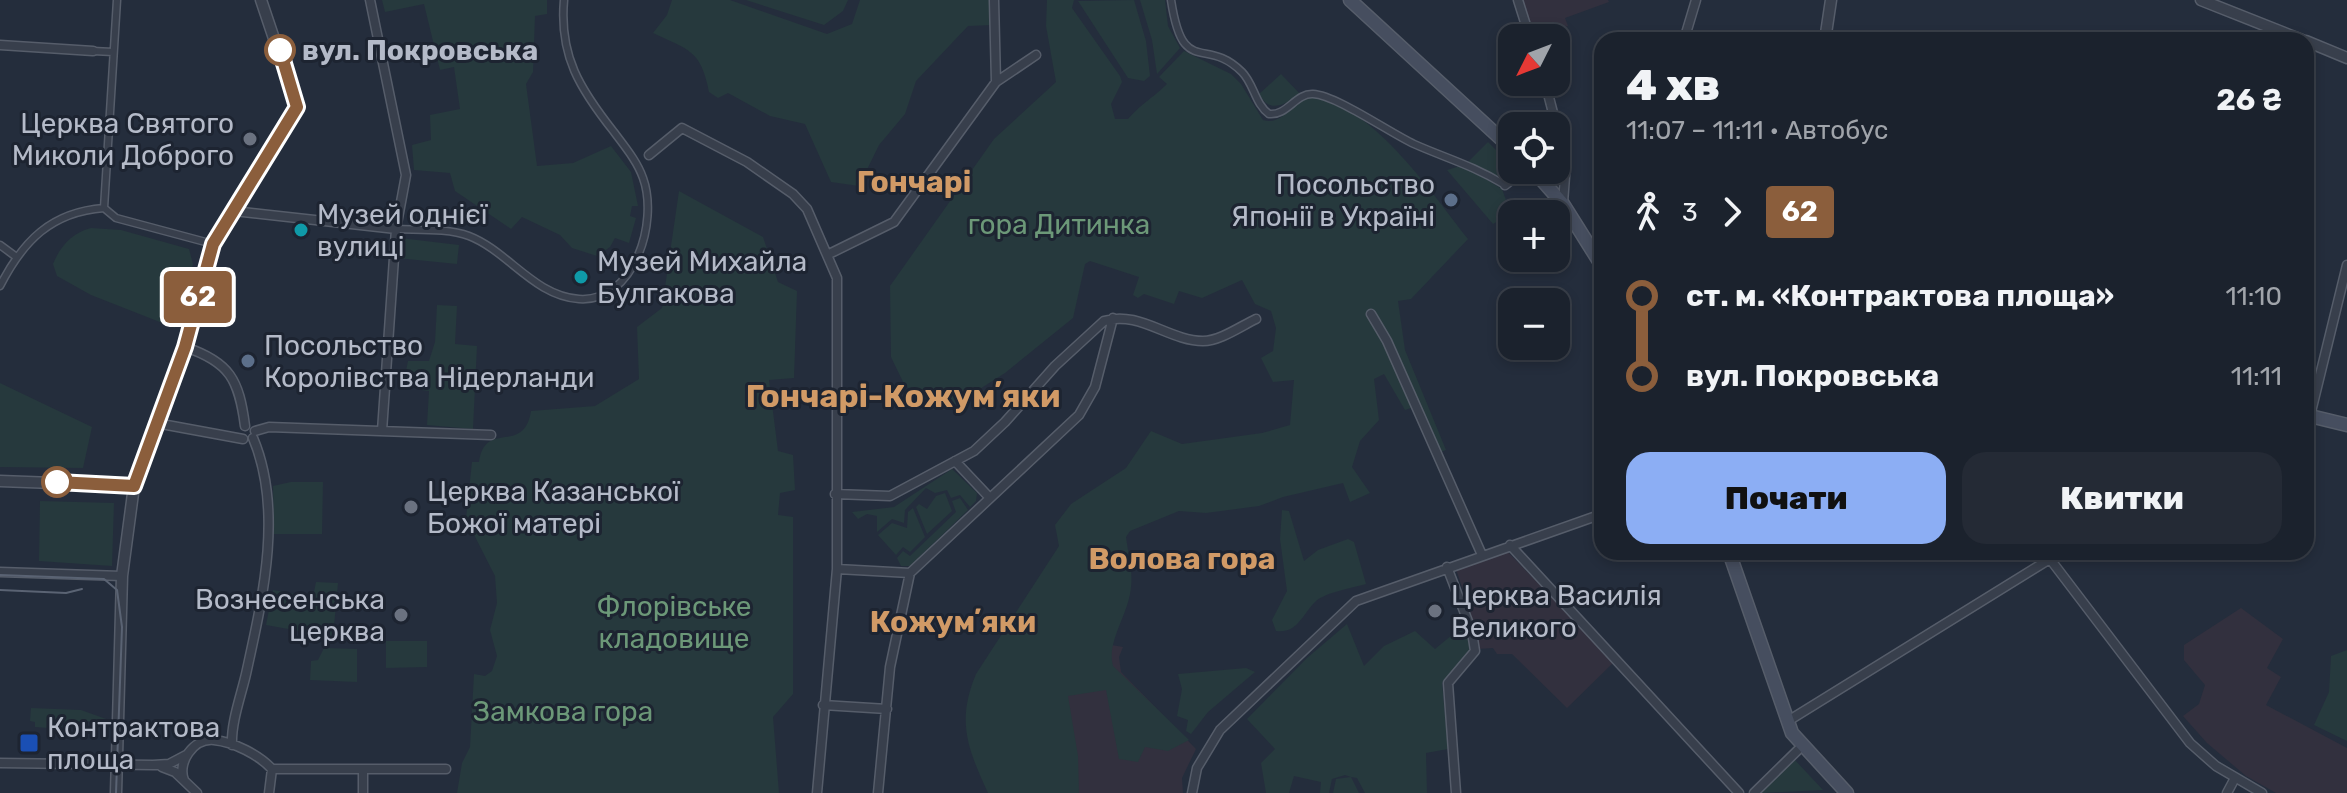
<!DOCTYPE html>
<html lang="uk">
<head>
<meta charset="utf-8">
<style>
  body { margin:0; font-family:Rubik,sans-serif; background:#242a35; color:#f1f3f6; height:100vh; display:flex; flex-direction:column; font-size:30px; white-space:nowrap }
  * { box-sizing:border-box; margin:0 }
  p { font-size:26px; color:#a0a4aa }
  .icon { flex:none; width:44px; height:44px; fill:none; stroke:currentColor; stroke-width:2; stroke-linecap:round; stroke-linejoin:round }
  .map { position:relative; flex:1; overflow:hidden }
  .drawer { position:absolute; left:1594px; top:32px; width:720px; height:528px; display:flex; flex-direction:column; background:#1b222d; border-radius:24px; box-shadow:0 4px 12px #0003,0 0 0 2px #393f49 }
  .drawer>* { flex:none }
  .badge { padding:0 16px; border-radius:6px; font-size:28px; line-height:52px }
  .needle { width:52px; rotate:228deg }
  .controls { position:absolute; left:1498px; top:24px; display:grid; gap:16px }
  .controls a { display:grid; place-items:center; width:72px; height:72px; border-radius:16px; background:#1b222d; box-shadow:0 4px 12px #0003,0 0 0 2px #393f49; font-size:40px }
  .map>.badge { position:absolute; translate:-50% -50%; box-shadow:0 0 0 4px #fff }
  .legs { display:flex; align-items:center; gap:12px; height:88px; padding:0 32px; font-size:26px }
  .legs p { margin-inline-start:auto }
  .head { display:flex; align-items:center; justify-content:space-between; height:136px; padding:0 32px }
  h1 { font-size:44px; font-weight:800; line-height:60px }
  .button { display:flex; gap:16px; margin-top:auto; padding:16px 32px }
  .button a { flex:1; height:92px; border-radius:24px; background:#8caef4; color:#111; font-size:32px; font-weight:800; line-height:92px; text-align:center }
  .button a+a { background:#242a35; color:#f1f3f6 }
  ul { padding:0 32px; list-style:none }
  li { display:flex; align-items:center; gap:28px; height:80px; font-size:30px }
  li i { display:grid; place-items:center; width:12px; height:100%; margin:0 10px; background:currentColor }
  li i::after { content:''; width:20px; height:20px; margin:-10px; border:6px solid; border-radius:50%; background:#1b222d }
  li p { margin-inline-start:auto }
  li:first-child i { background:linear-gradient(#0000 50%,currentColor 0) }
  li:last-child i { background:linear-gradient(currentColor 50%,#0000 0) }
  .map>svg:first-child { display:block }
  .medical { fill:#32303e }
  .green { fill:#26393d }
  .lines { fill:none; stroke-linecap:round; stroke-linejoin:round }
  .pedestrian-casing { stroke:#565d6a; stroke-width:9 }
  .minor-casing { stroke:#565d6a; stroke-width:11 }
  .tertiary-casing { stroke:#565d6a; stroke-width:13 }
  .secondary-casing { stroke:#565d6a; stroke-width:15 }
  .pedestrian { stroke:#383f4c; stroke-width:6 }
  .minor { stroke:#383f4c; stroke-width:8 }
  .tertiary { stroke:#383f4c; stroke-width:10 }
  .secondary { stroke:#464e5f; stroke-width:12 }
  .tram { stroke:#5a6373; stroke-width:2 }
  .line-1-casing { stroke:#fff; stroke-width:18 }
  .line-1 { stroke:#8b5e3c; stroke-width:12 }
  .stop-1-dot { fill:#fff; stroke:#8b5e3c; stroke-width:4 }
  .worship-dot { fill:#6b7280; stroke:#1d2431; stroke-width:3 }
  .service-dot { fill:#5c6f8a; stroke:#1d2431; stroke-width:3 }
  .culture-dot { fill:#0f9aa8; stroke:#1d2431; stroke-width:3 }
  .transit-dot { fill:#1a4fb4; stroke:#1d2431; stroke-width:3 }
  .labels { text-anchor:middle; dominant-baseline:central; stroke-width:6; stroke-linejoin:round; paint-order:stroke }
  .stop-label { font-size:28px; font-weight:bold; fill:#b4bac8; stroke:#1d2431; text-anchor:start }
  .poi-label { font-size:28px; fill:#b4bac8; stroke:#1d2431; text-anchor:start }
  .park-label { font-size:28px; fill:#6c9878; stroke:#1d2431 }
  .neighbourhood-label { font-size:30px; font-weight:bold; fill:#d19a66; stroke:#1d2431 }
  .quarter-label { font-size:32px; font-weight:bold; fill:#d19a66; stroke:#1d2431 }
</style>
</head>
<body>
<div class="map">
<svg width="2347" height="793" viewBox="0 0 2347 793">
  <rect width="100%" height="100%" fill="#242d3c"/>
  <path class="medical" d="M1520,0H1608L1609,2L1565,18L1568,26L1532,38Z
    M1507,551L1614,662L1567,708L1512,654H1497L1493,648L1477,649L1475,627L1456,569Z
    M2241,608L2283,639L2267,668L2281,677L2266,705L2347,748V793H2276L2246,776L2207,743L2183,716L2199,704L2205,685L2184,660V645Z
    M1095,642L1123,647L1119,657L1121,672L1196,749L1182,778L1183,793H1075L1059,654Z"/>
  <path class="green" d="M382,0H547V14L535,16L533,72L526,84L537,166L573,163L611,146L631,172L638,206H632L630,216L636,218L629,243L615,238L610,247L597,256L572,248L560,235L522,217L511,229L455,191L450,173L414,170L412,145L431,140L430,115L460,109L454,67L440,70L424,4L385,12Z
    M672,0H730L827,34L852,24L860,0H992L993,25L968,26L916,81L905,114L879,145L859,186L831,182L805,124L770,116L728,93L718,98L709,92C701,50 689,50 653,33L667,15Z
    M746,0H848L843,11L824,25Z
    M1047,0H1074L1072,8L1120,76L1122,82L1111,104L1115,119H1128C1143,102 1153,98 1167,84L1159,77L1184,51L1231,74L1241,84L1263,120C1285,127 1295,94 1317,98C1375,108 1434,196 1468,239L1411,299L1398,301L1405,350L1446,450L1441,452L1420,405L1405,410L1384,374L1374,379L1379,420L1360,441L1352,467L1370,493L1350,502L1343,483L1283,497L1259,506L1206,513L1179,511L1130,531L1126,537C1128,553 1133,571 1131,587C1129,614 1106,642 1113,666L1189,740L1168,751L1145,747L1138,762L1119,759L1106,690L1068,696L1078,756L1079,793H988C968,749 956,722 976,674L1059,546L1055,525L1071,504L1126,468L1151,431L1182,444L1262,433L1290,425L1294,380L1273,382L1261,358L1273,351L1276,328L1271,311L1255,304L1242,280L1202,298L1179,291L1174,304L1144,294L1138,298L1133,295L1139,277L1090,261L1085,264L1073,318L1005,373L953,406L930,408L904,384L891,357L890,286L994,139L1056,82L1046,26Z
    M1134,0L1146,41L1150,76L1144,81L1128,78L1078,1Z
    M1140,0H1165L1168,26L1180,48L1157,74L1152,40Z
    M1281,74L1300,94C1284,105 1270,114 1259,94Z
    M1488,142L1517,171L1504,181L1468,162Z
    M1463,165L1502,189L1511,214L1493,224L1447,170Z
    M679,191L763,237L778,282L797,291L794,378L769,380L778,451L793,455L795,490L780,493L778,515L793,517V694L773,717L779,793H457L462,763L470,747L474,674L485,676L492,671L497,656L490,630L497,603L495,576L466,519L472,462H479C485,419 524,456 531,411L595,406L639,379L637,327L662,308Z
    M91,228L121,230L189,249L193,264L175,328L91,295L57,276L53,264C61,245 72,233 91,228Z
    M400,238L459,245L457,264L397,258Z
    M437,305L457,306L455,344L477,346L473,429L427,425L429,391L421,390L422,373L406,371L408,361H429L435,342Z
    M0,383L92,427L83,468L0,467Z
    M952,469L977,493L976,501L970,507L960,495L951,498L947,490L935,493L926,488L905,510L904,523L892,519L877,532V516L867,514L858,519L852,512L894,507Z
    M291,482H323L322,534H274L273,486Z
    M945,493L952,511L927,534L916,507L919,504L927,509L936,496Z
    M960,498L968,510L910,566H901L897,558L903,551L910,556L956,512L952,501Z
    M40,501L114,503L112,566L39,561Z
    M913,508L925,537L910,552L903,547L896,555L878,535L892,523L907,528L908,512Z
    M1282,510L1289,511L1304,561L1318,550L1348,539L1354,542L1366,584C1352,588 1327,592 1316,601C1303,613 1298,634 1276,631L1272,620L1287,591L1280,539Z
    M316,582L338,583L333,637L266,625L273,590L313,597Z
    M1347,624L1364,666L1384,646L1415,631L1435,649L1463,626L1470,635L1471,649L1442,683L1448,749L1426,753L1427,793H1365L1357,778L1351,777L1359,793H1333L1336,779L1351,777L1345,775L1332,779L1329,793H1320L1321,782L1294,776L1289,793H1266L1261,763L1275,749L1247,719L1307,658Z
    M386,641H427V667L386,668Z
    M324,648L357,649V682L310,680L311,661L318,660Z
    M2347,650V741L2314,725L2329,692L2331,656Z
    M1246,668L1255,672L1208,712L1191,734L1186,731L1188,720L1177,716L1182,689L1178,674Z
    M31,708L81,710L109,720V725L87,721L63,723L62,729L35,727V722L30,721Z
    M1794,759L1823,790L1760,793L1761,789Z"/>
  <g class="lines">
    <defs>
      <path id="pedestrian" d="M1171,0C1183,79 1205,35 1242,72C1254,84 1255,104 1269,114C1287,116 1296,93 1313,94C1336,95 1390,133 1414,144C1448,159 1472,165 1505,185
        M93,51L113,52
        M104,208L117,0
        M396,229C418,230 448,228 469,236C508,251 534,296 579,299C634,303 659,222 643,178C637,161 625,147 614,132C580,89 559,56 564,0
        M0,245L15,256
        M0,286C23,241 51,212 104,208L116,218L213,244"/>
      <path id="minor" d="M370,0L406,175L396,229L382,431
        M1518,0L1530,38
        M1684,40L1696,0
        M0,45L93,51
        M996,82L1036,55
        M1545,82L1566,163L1563,203
        M649,155L682,128L747,162L793,194L807,209L837,278V569L817,793
        M1505,185L1524,170
        M234,211L396,229
        M829,254L894,222L996,82L994,0
        M1371,314L1387,341L1482,555
        M185,347C230,362 239,380 245,426
        M2310,416L2347,265
        M156,423L243,439
        M255,431L269,427L491,435
        M955,461L989,497
        M835,494L890,496L974,451L1005,422L1055,366L1104,321C1139,310 1169,341 1203,341C1220,341 1241,326 1256,319
        M1510,545L1739,793
        M2050,559L2190,743L2216,766L2262,793
        M1447,567L1469,624
        M837,569L910,573
        M0,572L122,576
        M823,705L887,709
        M1788,721L2061,552
        M232,745C231,722 241,696 246,674C262,601 284,511 253,438
        M0,763L153,765L169,764L186,755
        M162,767L175,772L197,793
        M272,769H446
        M363,770V793
        M184,780C177,763 193,738 214,740C234,742 259,755 272,769L269,793
        M878,793L890,667L910,573L1079,415L1095,387L1113,318
        M1192,793L1197,768L1220,730L1356,601L1602,514
        M1456,793L1448,683L1475,651L1472,632
        M1754,793L1801,747
        M2227,793L2235,778"/>
      <path id="tertiary" d="M2201,0L2302,40
        M1825,40L1831,0
        M2306,41L2347,58
        M0,481L134,486
        M116,793L122,576L134,486L185,347L213,244L297,107L261,0"/>
      <path id="secondary" d="M1350,0L1512,149
        M1533,170L1563,204L1602,266
        M2306,415L2347,425
        M1729,552L1792,733L1847,793"/>
    </defs>
    <use href="#pedestrian" class="pedestrian-casing"/>
    <use href="#minor" class="minor-casing"/>
    <use href="#tertiary" class="tertiary-casing"/>
    <use href="#secondary" class="secondary-casing"/>
    <use href="#pedestrian" class="pedestrian"/>
    <use href="#minor" class="minor"/>
    <use href="#tertiary" class="tertiary"/>
    <use href="#secondary" class="secondary"/>
    <path class="tram" d="M0,575L104,579L117,590L122,627L116,793
      M0,590L66,593L82,589"/>
  </g>
  <g class="lines">
    <defs>
      <path id="line-1" d="M57,482L134,486L185,347L213,244L297,107L280,50"/>
    </defs>
    <use href="#line-1" class="line-1-casing"/>
    <use href="#line-1" class="line-1"/>
  </g>
  <g class="stop-1-dot">
    <circle cx="280" cy="50" r="14"/>
    <circle cx="57" cy="482" r="14"/>
  </g>
  <g class="worship-dot">
    <circle cx="250" cy="139" r="8"/>
    <circle cx="411" cy="507" r="8"/>
    <circle cx="1435" cy="611" r="8"/>
    <circle cx="401" cy="615" r="8"/>
  </g>
  <g class="service-dot">
    <circle cx="1451" cy="200" r="8"/>
    <circle cx="248" cy="361" r="8"/>
  </g>
  <g class="culture-dot">
    <circle cx="301" cy="230" r="8"/>
    <circle cx="581" cy="277" r="8"/>
  </g>
  <rect class="transit-dot" x="19" y="733" width="20" height="20" rx="4"/>
  <g class="labels">
    <g class="stop-label">
      <text x="302" y="50">вул. Покровська</text>
    </g>
    <g class="poi-label">
      <text x="234" y="123" text-anchor="end">Церква Святого<tspan x="234" dy="32">Миколи Доброго</tspan></text>
      <text x="1435" y="184" text-anchor="end">Посольство<tspan x="1435" dy="32">Японії в Україні</tspan></text>
      <text x="317" y="214">Музей однієї<tspan x="317" dy="32">вулиці</tspan></text>
      <text x="597" y="261">Музей Михайла<tspan x="597" dy="32">Булгакова</tspan></text>
      <text x="264" y="345">Посольство<tspan x="264" dy="32">Королівства Нідерланди</tspan></text>
      <text x="427" y="491">Церква Казанської<tspan x="427" dy="32">Божої матері</tspan></text>
      <text x="1451" y="595">Церква Василія<tspan x="1451" dy="32">Великого</tspan></text>
      <text x="385" y="599" text-anchor="end">Вознесенська<tspan x="385" dy="32">церква</tspan></text>
      <text x="47" y="727">Контрактова<tspan x="47" dy="32">площа</tspan></text>
    </g>
    <g class="park-label">
      <text x="1059" y="224">гора Дитинка</text>
      <text x="674" y="606">Флорівське<tspan x="674" dy="32">кладовище</tspan></text>
      <text x="563" y="711">Замкова гора</text>
    </g>
    <g class="neighbourhood-label">
      <text x="914" y="182">Гончарі</text>
      <text x="1182" y="559">Волова гора</text>
      <text x="953" y="622">Кожумʼяки</text>
    </g>
    <g class="quarter-label">
      <text x="903" y="396">Гончарі-Кожумʼяки</text>
    </g>
  </g>
</svg>
<div class="controls">
<a><svg class="needle" viewBox="-14 -14 28 28"><path d="M0-13l5 13h-10z" fill="#e53935"/><path d="M0 13l5-13h-10z" fill="#a0a4aa"/></svg></a>
<a><svg class="icon" aria-label="locate" viewBox="0 0 24 24"><circle cx="12" cy="12" r="6"/><path d="M12 2v4M12 18v4M2 12h4M18 12h4"/></svg></a>
<a>+</a>
<a>−</a>
</div>
<b class="badge" style="left:198px;top:297px;background:#8b5e3c;color:#fff">62</b>
<section class="drawer">
<div class="head"><div><h1>4 хв</h1><p>11:07 – 11:11 · Автобус</p></div><b>26 ₴</b></div>
<div class="legs"><svg class="icon" aria-label="walk" viewBox="0 0 24 24"><circle cx="13" cy="4" r="2"/><path d="M13 8l-2 6 4 7M11 14l-3 7M7 12l3-4h3l4 4"/></svg>3<svg class="icon" aria-label="forward" viewBox="0 0 24 24"><path d="M9 5l7 7-7 7"/></svg><b class="badge" style="background:#8b5e3c;color:#fff">62</b></div>
<ul>
<li><i style="color:#8b5e3c"></i><b>ст. м. «Контрактова площа»</b><p>11:10</p></li>
<li><i style="color:#8b5e3c"></i><b>вул. Покровська</b><p>11:11</p></li>
</ul>
<div class="button"><a>Почати</a><a>Квитки</a></div>
</section>
</div>
</body>
</html>
